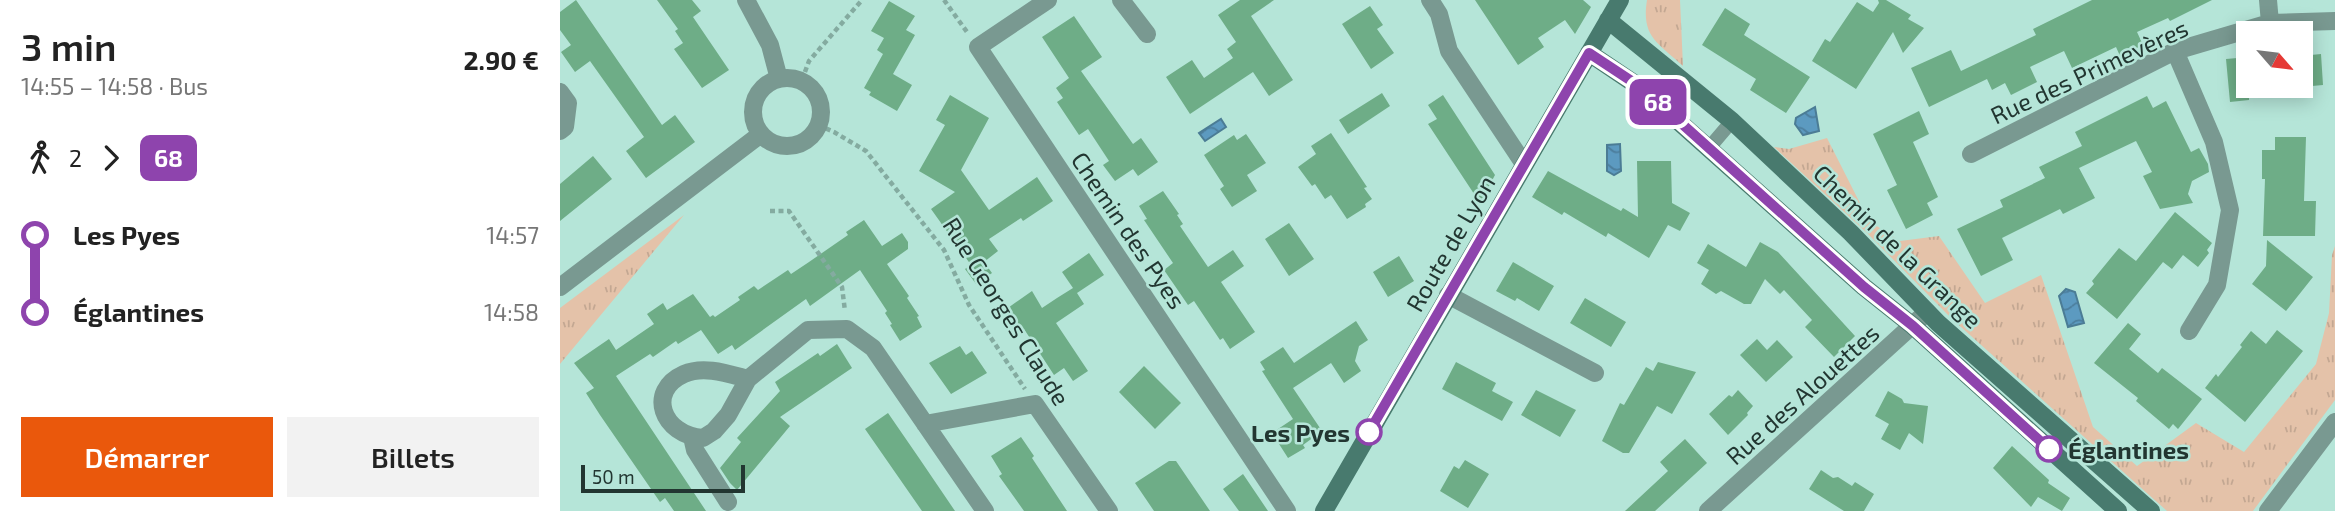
<!DOCTYPE html>
<html lang="fr">
<head>
<meta charset="utf-8">
<style>
  body { margin:0; font-family:"Exo 2",sans-serif; background:#f2f2f2; color:#222; height:100vh; display:flex; flex-direction:column; font-size:26px; white-space:nowrap }
  * { box-sizing:border-box; margin:0 }
  p { font-size:23px; color:#767676 }
  .icon { flex:none; width:38px; height:38px; fill:none; stroke:currentColor; stroke-width:2; stroke-linecap:round; stroke-linejoin:round }
  .map { position:relative; flex:1; overflow:hidden }
  .drawer { display:flex; flex-direction:column; background:#fff; width:560px }
  .drawer>* { flex:none }
  .badge { padding:0 14px; border-radius:10px; font-size:24px; line-height:46px }
  .needle { width:46px; rotate:118deg }
  .controls { position:absolute; left:1676px; top:21px; display:grid; gap:14px }
  .controls a { display:grid; place-items:center; width:77px; height:77px; border-radius:0px; background:#fff; box-shadow:0 4px 18px #0003; font-size:35px }
  .scale { position:absolute; left:21px; bottom:18px; width:164px; box-sizing:border-box; padding-left:7px; border:4px solid #223631; border-top:0; font-size:19px; line-height:24px; white-space:nowrap; color:#223631; -webkit-text-stroke:5px #b5e5d8; paint-order:stroke }
  .map>.badge { position:absolute; translate:-50% -50%; box-shadow:0 0 0 4px #fff }
  .legs { display:flex; align-items:center; gap:10px; height:77px; padding:0 21px; font-size:23px }
  .legs p { margin-inline-start:auto }
  .summary { display:flex; align-items:center; justify-content:space-between; height:119px; padding:0 21px }
  h1 { font-size:38px; font-weight:600; line-height:52px }
  .action { display:flex; gap:14px; margin-top:auto; padding:14px 21px }
  .action a { flex:1; height:80px; border-radius:0px; background:#ea580c; color:#fff; font-size:28px; font-weight:600; line-height:80px; text-align:center }
  .action a+a { background:#f2f2f2; color:#222 }
  ul { padding:0 21px; list-style:none }
  li { display:flex; align-items:center; gap:24px; height:77px; font-size:26px }
  li i { display:grid; place-items:center; width:10px; height:100%; margin:0 9px; background:currentColor }
  li i::after { content:''; width:18px; height:18px; margin:-9px; border:5px solid; border-radius:50%; background:#fff }
  li p { margin-inline-start:auto }
  li:first-child i { background:linear-gradient(#0000 50%,currentColor 0) }
  li:last-child i { background:linear-gradient(currentColor 50%,#0000 0) }
  main { display:flex; flex:1; min-height:0 }
  .map>svg:first-child { display:block }
  .grass { fill:url(#grass-tufts) }
  .water { fill:url(#water-waves); stroke:#4b7c95; stroke-width:2 }
  .building { fill:#6ead87 }
  .lines { fill:none; stroke-linecap:round; stroke-linejoin:round }
  .path { stroke:#84aba0; stroke-width:4.5; stroke-dasharray:5 3.5; stroke-linecap:butt }
  .lane { stroke:#799991; stroke-width:14 }
  .street { stroke:#799991; stroke-width:18 }
  .secondary { stroke:#487a6e; stroke-width:18 }
  .line-1-casing { stroke:#fff; stroke-width:16 }
  .line-1 { stroke:#8e44ad; stroke-width:10 }
  .stop-1-dot { fill:#fff; stroke:#8e44ad; stroke-width:3.5 }
  .labels { text-anchor:middle; dominant-baseline:central; stroke-width:5; stroke-linejoin:round; paint-order:stroke }
  .street-label { font-size:24px; fill:#223631; stroke:#b5e5d8 }
  .stop-label { font-size:24px; font-weight:bold; fill:#223631; stroke:#b5e5d8; text-anchor:end }
</style>
</head>
<body>
<main>
<section class="drawer">
<div class="summary"><div><h1>3 min</h1><p>14:55 – 14:58 · Bus</p></div><b>2.90 €</b></div>
<div class="legs"><svg class="icon" aria-label="walk" viewBox="0 0 24 24"><circle cx="13" cy="4" r="2"/><path d="M13 8l-2 6 4 7M11 14l-3 7M7 12l3-4h3l4 4"/></svg>2<svg class="icon" aria-label="forward" viewBox="0 0 24 24"><path d="M9 5l7 7-7 7"/></svg><b class="badge" style="background:#8e44ad;color:#fff">68</b></div>
<ul>
<li><i style="color:#8e44ad"></i><b>Les Pyes</b><p>14:57</p></li>
<li><i style="color:#8e44ad"></i><b>Églantines</b><p>14:58</p></li>
</ul>
<div class="action"><a>Démarrer</a><a>Billets</a></div>
</section>
<div class="map">
<svg width="1775" height="511" viewBox="0 0 1775 511">
  <defs>
    <pattern id="grass-tufts" width="24" height="20" patternUnits="userSpaceOnUse" patternTransform="scale(1.75)"><rect width="24" height="20" fill="#e4c2a9"/><path d="M3 7l-1-3M5 7V3M7 7l1-3M15 17l-1-3M17 17v-4M19 17l1-3" fill="none" stroke="#c3a792"/></pattern>
    <pattern id="water-waves" width="16" height="10" patternUnits="userSpaceOnUse" patternTransform="scale(1.75)"><rect width="16" height="10" fill="#5c9ac0"/><path d="M0 5q4-4 8 0t8 0" fill="none" stroke="#4c7e9d"/></pattern>
  </defs>
  <rect width="100%" height="100%" fill="#b5e5d8"/>
  <path class="grass" d="M1087,0H1120L1123,66C1098,43 1081,37 1087,0Z
    M1267,138L1309,221L1340,241L1379,236L1425,303L1481,275L1533,427L1577,466L1636,423L1684,452L1756,364L1769,313L1772,255L1775,246V400L1693,511H1607L1392,319L1307,233L1214,147L1229,149Z
    M124,215L0,364V308Z"/>
  <path class="water" d="M1255,107L1259,131L1243,135L1235,124L1236,118Z
    M661,119L666,127L645,141L639,133Z
    M1060,144L1061,171L1054,175L1047,171V145Z
    M1506,289L1515,292L1524,323L1508,327L1499,296Z"/>
  <path class="building" d="M16,0L102,125L115,115L135,142L86,178L66,151L84,137L30,61L15,72L1,52L11,45L0,30V12Z
    M97,0H132L141,11L133,17L169,70L142,88L114,49L123,43L115,31L118,29Z
    M680,0H714L691,16L733,80L709,96L693,72L630,114L606,77L632,60L644,78L673,58L667,49L676,42L658,15Z
    M915,0H1023L1031,7L1015,34L1005,20L978,38L984,47L958,65Z
    M1318,0H1326L1351,15L1348,19L1364,28L1343,53L1333,32L1296,89L1252,61L1265,39L1270,42L1297,2L1313,12L1319,3Z
    M1532,0H1652L1610,21L1608,18L1577,32L1583,45L1560,56L1556,47L1512,68L1504,51L1470,67L1477,82L1451,95L1445,83L1432,90L1427,79L1369,107L1351,68L1391,50L1401,71L1476,35L1473,29Z
    M329,1L355,16L346,30L355,35L333,74L352,85L337,111L309,95L311,92L304,88L323,54L317,50L324,38L311,31Z
    M810,6L823,25L817,29L834,53L811,69L782,24Z
    M1165,8L1190,24L1184,35L1250,77L1226,113L1190,90L1196,79L1142,45Z
    M514,16L542,57L521,71L573,144L581,138L598,162L578,176L573,169L555,181L543,165L549,161L528,129L519,135L497,102L503,98L496,88L509,78L482,37Z
    M1761,54L1763,85L1741,87V56Z
    M1689,57V100L1670,102L1666,59Z
    M822,93L830,106L788,134L779,120Z
    M390,95L429,118L401,170L429,210L477,177L493,201L463,221L461,218L429,239L438,251L424,262L432,273L416,284L405,269L411,265L371,209L395,192L359,171L385,125L376,120Z
    M883,95L935,175L920,203L868,124L877,119L868,105Z
    M1587,96L1593,108L1606,101L1631,152L1639,148L1648,164L1649,172L1632,181L1628,194L1633,203L1600,209L1583,176L1592,172L1576,141L1519,168L1535,198L1503,214L1500,209L1442,238L1453,260L1421,276L1397,229L1443,207L1440,200L1485,178L1479,167L1522,146L1515,132Z
    M1359,111L1369,134L1353,142L1378,197L1367,203L1373,215L1346,229L1327,190L1337,185L1313,134Z
    M771,133L807,187L804,188L812,199L805,204L806,207L787,219L771,195L765,199L755,184L752,186L738,167L756,154L751,146Z
    M686,134L706,163L687,175L697,191L672,207L660,189L664,186L644,155L674,135L677,140Z
    M1715,137H1746L1744,201H1756L1755,236H1703L1705,179H1702V150H1715Z
    M33,156L52,179L0,221V184Z
    M1077,161H1111L1112,203L1130,213L1120,231L1108,225L1089,258L1048,233L1046,237L1004,212L1002,215L972,197L988,171L1061,211L1063,208L1078,217Z
    M603,191L619,214L617,215L623,224L620,226L648,267L673,250L684,266L661,282L695,332L670,349L663,338L660,340L634,301L628,305L604,270L613,263L584,220L587,219L579,206Z
    M1615,212L1652,243L1647,250L1649,253L1638,267L1623,255L1612,269L1603,262L1557,319L1526,293L1534,284L1532,281L1559,248L1576,261Z
    M304,220L322,246L342,233L348,242V249L327,264L349,296L347,298L359,316L357,317L362,327L340,341L330,325L332,324L325,313L327,311L300,270L250,306L246,299L175,350L172,345L158,354L141,330L118,344L116,341L93,357L90,354L56,376L146,511H114L105,498L100,502L40,415L26,393L34,388L14,363L49,339L56,350L94,324L87,314L103,303L107,310L133,294L150,317L153,315L155,317L180,300L178,297L194,286L198,290L228,270L231,274L249,262L288,235L286,232Z
    M729,223L754,259L729,276L705,239Z
    M1707,240L1753,277L1726,311L1692,284L1706,266Z
    M1200,242L1218,252L1295,336L1274,357L1245,327L1252,320L1224,290L1220,294L1205,279L1191,304H1184L1161,291L1156,294L1141,284L1149,270L1137,263L1148,244L1186,267Z
    M529,253L544,275L517,293L524,304L496,323L528,371L513,381L504,368L494,375L464,329L460,332L445,310L472,291L482,308L497,298L513,288L502,272Z
    M839,256L854,281L828,297L813,272Z
    M953,262L994,286L979,311L957,298L955,301L936,291Z
    M1025,298L1066,322L1051,347L1010,323Z
    M796,321L808,340L799,346L795,361L801,371L784,383L771,363L733,388L762,431L743,445L745,448L728,458L712,433L733,419L702,371L705,370L700,362L723,347L734,363Z
    M1568,323L1581,334L1569,349L1598,373L1602,368L1642,399L1618,429L1613,424L1609,429L1576,401L1578,398L1534,363Z
    M1717,330L1743,351L1685,422L1645,388L1656,374L1658,377L1682,347L1680,345L1691,331L1706,344Z
    M1197,339L1207,350L1217,340L1233,357L1206,382L1180,355Z
    M277,344L292,368L220,417L230,426L177,490L170,483L160,468L181,442L177,438L220,391L215,382L258,353L260,356Z
    M400,346L406,355L412,351L427,373L391,394L369,363Z
    M896,362L936,383L932,391L953,402L942,421L882,389Z
    M1098,362L1136,372L1112,414L1097,406L1069,453H1063L1042,441L1060,403L1064,405L1086,367L1093,371Z
    M584,366L621,403L595,429L559,392Z
    M976,390L1016,410L1000,437L961,415Z
    M1178,390L1193,406L1187,413L1188,415L1168,435L1149,414L1169,395L1172,397Z
    M1328,391L1342,399L1344,403L1368,406L1363,444L1349,433L1340,450L1321,439L1329,424L1315,416Z
    M328,413L359,458L395,511H362L305,429Z
    M461,437L474,456L472,458L507,511H464L439,476L442,474L431,456Z
    M1125,439L1147,463L1095,511H1065L1108,471L1100,462Z
    M1452,446L1489,480L1488,483L1510,498L1502,511L1478,497L1471,507L1433,468Z
    M905,460L929,474L908,508L880,491L894,466L899,469Z
    M609,461H616L650,511H594L575,483Z
    M1261,470L1273,478L1278,477L1292,486L1295,482L1314,494L1304,511H1284L1249,489Z
    M683,474L708,511H679L663,489Z"/>
  <g class="lines">
    <path class="path" d="M384,0L407,32
      M242,80L249,61L302,0
      M258,125L274,132L306,151L384,250L409,305L465,389
      M210,211H229L282,287L285,311"/>
    <path class="lane" d="M1149,148L1172,121"/>
    <path class="street" d="M186,0L210,45L219,79
      M488,0L418,47L727,511
      M561,0L587,34
      M870,0L879,14L889,51L964,164
      M1708,0L1710,23
      M1615,51L1654,142L1670,210L1657,285L1629,331
      M193 112a34 34 0 1 1 68 0a34 34 0 1 1-68 0Z
      M0,92L8,103L5,127L0,131
      M1411,154L1615,51L1710,23L1775,21
      M0,287L201,134
      M888,295L1035,373
      M188,379C169,374 144,365 124,374C86,391 102,435 143,438L154,431L168,415L188,379L248,330L287,329L313,348L425,511
      M365,424L475,404L549,511
      M132,437L135,450L168,502
      M1148,511L1367,312
      M1708,511L1775,422"/>
    <path class="secondary" d="M1048,20L1172,121L1291,233L1378,323L1591,511
      M1029,53L1081,88L1304,287L1353,326L1558,511
      M764,511L1060,0"/>
  </g>
  <g class="lines">
    <defs>
      <path id="line-1" d="M809,432L1029,53L1082,88L1304,287L1353,326L1489,449"/>
    </defs>
    <use href="#line-1" class="line-1-casing"/>
    <use href="#line-1" class="line-1"/>
  </g>
  <g class="stop-1-dot">
    <circle cx="809" cy="432" r="12"/>
    <circle cx="1489" cy="449" r="12"/>
  </g>
  <g class="labels">
    <g class="street-label">
      <text transform="translate(1529 71) rotate(-25)">Rue des Primevères</text>
      <text transform="translate(569 230) rotate(56)">Chemin des Pyes</text>
      <text transform="translate(890 243) rotate(-60)">Route de Lyon</text>
      <text transform="translate(1338 246) rotate(44)">Chemin de la Grange</text>
      <text transform="translate(447 311) rotate(58)">Rue Georges Claude</text>
      <text transform="translate(1242 394) rotate(-42)">Rue des Alouettes</text>
    </g>
    <g class="stop-label">
      <text x="790" y="432">Les Pyes</text>
      <text x="1508" y="449" text-anchor="start">Églantines</text>
    </g>
  </g>
</svg>
<div class="controls">
<a><svg class="needle" viewBox="-14 -14 28 28"><path d="M0-13l5 13h-10z" fill="#e53935"/><path d="M0 13l5-13h-10z" fill="#767676"/></svg></a>
</div>
<div class="scale">50 m</div>
<b class="badge" style="left:1098px;top:102px;background:#8e44ad;color:#fff">68</b>
</div>
</main>
</body>
</html>
